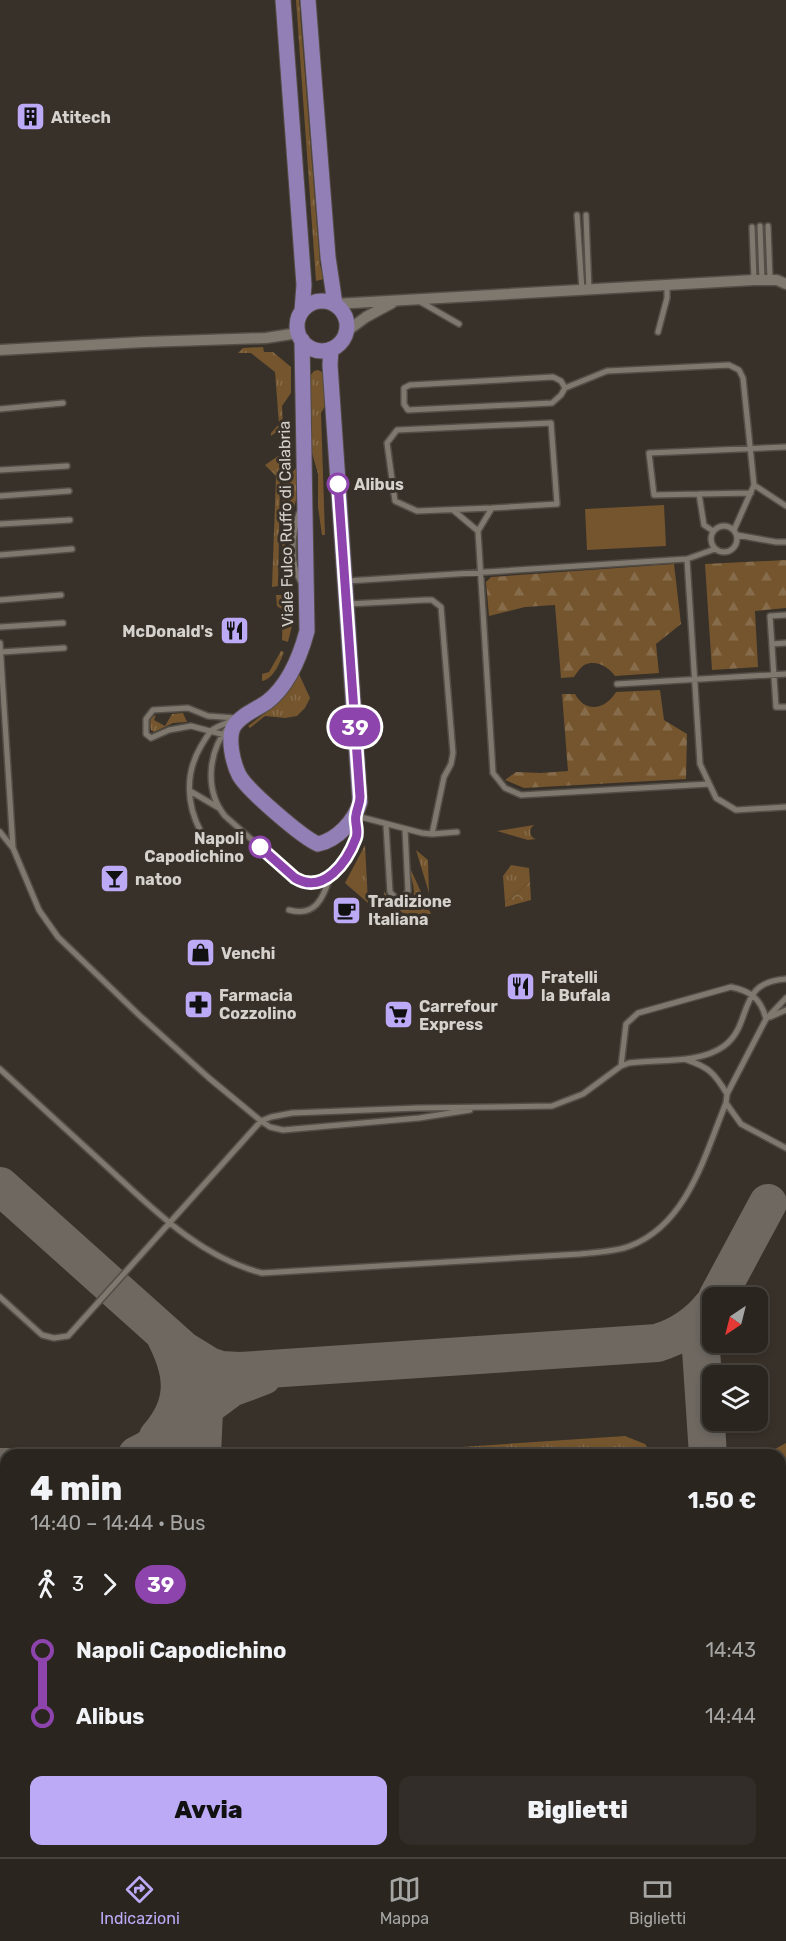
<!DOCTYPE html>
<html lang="it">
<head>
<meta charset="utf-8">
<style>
  body { margin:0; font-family:Rubik,sans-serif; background:#322d28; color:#f1f3f6; height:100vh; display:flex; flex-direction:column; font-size:22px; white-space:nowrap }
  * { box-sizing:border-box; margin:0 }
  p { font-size:20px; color:#a5a5a4 }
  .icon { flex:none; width:33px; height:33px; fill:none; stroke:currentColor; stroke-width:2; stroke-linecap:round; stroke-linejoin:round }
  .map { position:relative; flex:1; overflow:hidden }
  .drawer { position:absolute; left:0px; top:1449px; width:786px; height:408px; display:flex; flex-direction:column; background:#2a251f; border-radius:18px 18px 0 0; box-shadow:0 3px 9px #0003,0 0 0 2px #46423d }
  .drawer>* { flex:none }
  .badge { padding:0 12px; border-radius:20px; font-size:21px; line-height:39px }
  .needle { width:39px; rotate:215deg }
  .fabs { position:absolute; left:702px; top:1287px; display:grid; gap:12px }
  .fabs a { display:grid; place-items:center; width:66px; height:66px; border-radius:12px; background:#2a251f; box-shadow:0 3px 9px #0003,0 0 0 2px #46423d; font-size:30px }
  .map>.badge { position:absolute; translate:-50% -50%; box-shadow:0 0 0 3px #fff }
  .legs { display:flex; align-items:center; gap:9px; height:66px; padding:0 30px; font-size:20px }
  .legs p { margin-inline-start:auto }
  .head { display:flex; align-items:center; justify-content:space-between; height:102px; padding:0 30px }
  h1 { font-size:33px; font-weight:800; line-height:45px }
  .primary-button { display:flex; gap:12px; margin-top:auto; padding:12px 30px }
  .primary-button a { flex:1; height:69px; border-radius:12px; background:#bcaaf6; color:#111; font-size:24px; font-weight:800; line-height:69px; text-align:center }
  .primary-button a+a { background:#322d28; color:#f1f3f6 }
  ul { padding:0 30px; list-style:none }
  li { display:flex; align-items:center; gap:21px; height:66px; font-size:22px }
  li i { display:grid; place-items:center; width:9px; height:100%; margin:0 8px; background:currentColor }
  li i::after { content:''; width:15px; height:15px; margin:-8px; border:4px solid; border-radius:50%; background:#2a251f }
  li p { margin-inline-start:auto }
  li:first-child i { background:linear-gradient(#0000 50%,currentColor 0) }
  li:last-child i { background:linear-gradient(currentColor 50%,#0000 0) }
  .dock { display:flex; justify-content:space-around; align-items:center; height:84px; border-top:2px solid #46423d; background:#2a251f; font-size:16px; color:#a5a5a4 }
  .dock a { display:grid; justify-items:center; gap:3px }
  .dock .current { color:#bcaaf6 }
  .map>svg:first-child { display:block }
  .grass { fill:url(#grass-tufts) }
  .forest { fill:url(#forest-firs) }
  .park { fill:url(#park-crowns) }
  .pitch { fill:#74552e }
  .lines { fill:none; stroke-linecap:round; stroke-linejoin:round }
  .taxiway { stroke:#6e6861; stroke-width:38 }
  .runway { stroke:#6e6861; stroke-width:96 }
  .lane-casing { stroke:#524d46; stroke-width:8 }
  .street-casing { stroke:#524d46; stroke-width:13 }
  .primary-casing { stroke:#524d46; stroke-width:17 }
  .lane { stroke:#7f786e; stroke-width:5 }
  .street { stroke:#7f786e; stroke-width:10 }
  .primary { stroke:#927fb5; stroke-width:15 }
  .line-1-casing { stroke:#fff; stroke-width:14 }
  .line-1 { stroke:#8e44ad; stroke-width:9 }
  .stop-1-dot { fill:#fff; stroke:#8e44ad; stroke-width:3 }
  .labels { text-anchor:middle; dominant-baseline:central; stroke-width:6; stroke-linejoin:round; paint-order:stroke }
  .poi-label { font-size:16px; font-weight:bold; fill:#d5d1cc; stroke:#383129; text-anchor:start }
  .stop-label { font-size:16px; font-weight:bold; fill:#d5d1cc; stroke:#383129; text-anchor:start }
  .street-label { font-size:16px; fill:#d5d1cc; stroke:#383129 }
</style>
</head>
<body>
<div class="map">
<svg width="786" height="1857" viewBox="0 0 786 1857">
  <defs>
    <pattern id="grass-tufts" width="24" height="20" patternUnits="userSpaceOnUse" patternTransform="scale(1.5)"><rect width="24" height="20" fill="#74552e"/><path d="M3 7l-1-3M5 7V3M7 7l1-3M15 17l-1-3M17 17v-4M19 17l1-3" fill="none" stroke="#876c4b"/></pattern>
    <pattern id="forest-firs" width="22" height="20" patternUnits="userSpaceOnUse" patternTransform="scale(1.5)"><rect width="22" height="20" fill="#74552e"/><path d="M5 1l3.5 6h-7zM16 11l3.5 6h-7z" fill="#876c4b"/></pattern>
    <pattern id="park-crowns" width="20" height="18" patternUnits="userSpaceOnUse" patternTransform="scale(1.5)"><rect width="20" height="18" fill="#74552e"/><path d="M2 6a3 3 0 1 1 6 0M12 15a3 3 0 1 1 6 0" fill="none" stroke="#876c4b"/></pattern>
  </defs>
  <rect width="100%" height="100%" fill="#383129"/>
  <path class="grass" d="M296,0H299L320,265L324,279L316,281Z
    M263,347L264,352H273L291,367V393L282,406L283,427L271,436V433L279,424L275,372L251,353H238L243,348Z
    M318,370L322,372L324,376L325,406L321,413L325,535H322L318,507V474L311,449L310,376L314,371Z
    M284,452L292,464L280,481L278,586L272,587L276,476L265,465Z
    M296,468V500L290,522L289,542L285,543L286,567H282L283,484Z
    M276,595C304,594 292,624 288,642L282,640L283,610L277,606Z
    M281,651L284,652C280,662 274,679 262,681V674L269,672Z
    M299,674L310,698L305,708L297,716L285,718L265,716L250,728L248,726C270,710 286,697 299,674Z
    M183,713L187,722L173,723L154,732L151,730C150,723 149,718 156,715L154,720L165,726L172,714Z
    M534,825L531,828C529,833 531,838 536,839L528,840L497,831Z
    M365,845L368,903L345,883Z
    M416,850L428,860L429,893Z
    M511,865L529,868L530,881L505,903L503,876Z
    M411,870L431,914H405L385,903L384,891C386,894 388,900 392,903C401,909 414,903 414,892C414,885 411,878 410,872Z
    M625,1436L645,1444L653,1455H342Z
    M786,1443V1741H780V1455H764Z
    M0,1509H6V1681H0Z
    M0,1810H6V1851H136L138,1857H0Z
    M780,1837L786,1838V1857H230V1851L765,1852L780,1851Z"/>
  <path class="forest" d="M786,560V608L755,611L758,667L712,670L705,564Z
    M674,564L681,624L656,644L659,673L615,676C609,667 596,659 584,665C580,668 576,674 574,677L561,678L555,605L525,607L489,616L486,582L491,577Z
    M660,690L664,720L687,734L686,779L524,788L505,780L516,772L541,773L568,771L562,694H575C586,714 606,709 616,692Z"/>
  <path class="park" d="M530,881L531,900L505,907V903Z"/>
  <path class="pitch" d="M664,505L666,546L587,550L585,509Z"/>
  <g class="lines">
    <path class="taxiway" d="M0,1186L183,1350L209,1366L221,1370L240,1371L657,1343C680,1336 697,1325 712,1306
      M717,1298L768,1203
      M201,1389L204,1411L202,1455
      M158,1437C188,1403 184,1372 164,1334
      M137,1455L147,1450L231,1388L263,1376
      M708,1455L701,1350L703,1337L712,1306
      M0,1467H6
      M186,1857V1851"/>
    <path class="runway" d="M0,1747H6"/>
    <defs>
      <path id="lane" d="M577,215L582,290
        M586,215L589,290
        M760,226L762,280
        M768,226L770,279
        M752,227L754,280
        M419,301L459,324
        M658,332L667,298V285
        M553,377L561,381L565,388L561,395L552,403L408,410L404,404V388L410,385Z
        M565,388L607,371L729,365L739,370L743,378L754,485
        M0,409L63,403
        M0,470L67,466
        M699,494L654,495L649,453L786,447
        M0,496L69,491
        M492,508L417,511L395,501L387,443L397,430L551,423L557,504L492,508L478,531L493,773L505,788L521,795L709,784
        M453,510L478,531
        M299,513C292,535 289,562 301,582
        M0,524L70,520
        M711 539a13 13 0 1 1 26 0a13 13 0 1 1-26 0Z
        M734,530L754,485L786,506
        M713,531L704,525L699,494L751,493
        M737,535L776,542H786
        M0,555L72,549
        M687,559L700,764L716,798L736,810L786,807
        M347,581L687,559L715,549
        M0,600L61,595
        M348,604L425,600H432L441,607L453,753L451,764L444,777L432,834
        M786,615L770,616L776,707H786
        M0,627L63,623
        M0,643L13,848L39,910L58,937L139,1015L209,1078L261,1121L270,1127L283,1130L419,1118L470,1110
        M772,644L786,643
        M1,652L64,648
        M617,684L786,674
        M229,726C208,751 204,790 225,816L295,878C327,897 362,849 356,820
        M225,735L191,726L169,730L151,738L146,734V719L153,710L188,708L208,716L236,718
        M190,791L219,808
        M357,816L422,833L432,834L457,832
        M386,825L390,892L397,899L403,898L408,891L405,829
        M0,832L12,847
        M201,832C186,804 185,773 201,746C204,741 208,734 212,730C218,726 227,723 234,720
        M289,910C315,917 323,899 330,877
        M770,1017L786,1010
        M766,1019L786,998
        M687,1060C709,1067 715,1074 727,1094
        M0,1069C35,1101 70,1133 105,1165C152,1208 199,1257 262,1273L580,1254C596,1252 615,1252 630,1246C688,1224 705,1154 726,1103L727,1094L766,1019C761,999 751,991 731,987L638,1013L626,1024L621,1066
        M726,1103L741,1124L786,1148
        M0,1297L42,1335L54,1338L68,1336L261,1121L271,1117L292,1113L418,1108L552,1106L583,1094L621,1066L629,1063C658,1059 700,1064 724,1046C754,1024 735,982 786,979"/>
      <path id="street" d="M335,304L754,280H777L786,284
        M347,331L366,317L392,303
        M0,350L144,342L266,338L298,333"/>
      <path id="primary" d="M283,0L304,285L302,311
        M308,0L328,257L335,304
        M297 326a25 25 0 1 1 50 0a25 25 0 1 1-50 0Z
        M302,340L307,631C300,657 289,685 267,702C257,709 241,715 234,726C227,738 233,763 239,775C247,790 303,838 318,844C337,840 355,821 360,802L330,365L331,349"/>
    </defs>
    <use href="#lane" class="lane-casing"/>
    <use href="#street" class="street-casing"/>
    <use href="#primary" class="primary-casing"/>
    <use href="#lane" class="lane"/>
    <use href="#street" class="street"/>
    <use href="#primary" class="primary"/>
  </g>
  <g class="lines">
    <defs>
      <path id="line-1" d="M260,847L295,878C324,895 347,862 356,838C359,830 354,822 356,815C357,808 360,804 360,797L338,484"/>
    </defs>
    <use href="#line-1" class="line-1-casing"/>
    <use href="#line-1" class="line-1"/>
  </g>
  <defs>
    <symbol id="building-square" viewBox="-11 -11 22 22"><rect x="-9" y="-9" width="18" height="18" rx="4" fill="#bcaaf6" stroke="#383129"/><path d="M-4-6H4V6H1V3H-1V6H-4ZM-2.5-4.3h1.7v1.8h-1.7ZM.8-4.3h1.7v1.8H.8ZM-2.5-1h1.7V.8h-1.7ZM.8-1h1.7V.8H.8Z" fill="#111"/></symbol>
    <symbol id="restaurant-square" viewBox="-11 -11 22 22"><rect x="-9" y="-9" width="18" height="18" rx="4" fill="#bcaaf6" stroke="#383129"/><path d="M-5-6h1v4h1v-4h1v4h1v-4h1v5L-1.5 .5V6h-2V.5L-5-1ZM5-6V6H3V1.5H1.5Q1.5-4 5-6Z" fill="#111"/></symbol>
    <symbol id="bar-square" viewBox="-11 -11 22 22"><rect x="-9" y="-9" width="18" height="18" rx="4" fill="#bcaaf6" stroke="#383129"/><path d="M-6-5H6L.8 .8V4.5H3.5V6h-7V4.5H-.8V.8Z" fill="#111"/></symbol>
    <symbol id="cafe-square" viewBox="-11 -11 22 22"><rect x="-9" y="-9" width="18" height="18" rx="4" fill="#bcaaf6" stroke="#383129"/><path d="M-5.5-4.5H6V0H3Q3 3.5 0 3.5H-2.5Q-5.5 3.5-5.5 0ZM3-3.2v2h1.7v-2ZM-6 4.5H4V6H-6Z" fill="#111"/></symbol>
    <symbol id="shop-square" viewBox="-11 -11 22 22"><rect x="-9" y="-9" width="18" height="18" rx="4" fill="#bcaaf6" stroke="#383129"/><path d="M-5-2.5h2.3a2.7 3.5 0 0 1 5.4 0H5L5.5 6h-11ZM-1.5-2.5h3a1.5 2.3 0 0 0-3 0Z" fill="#111"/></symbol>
    <symbol id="pharmacy-square" viewBox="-11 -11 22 22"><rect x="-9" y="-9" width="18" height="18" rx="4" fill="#bcaaf6" stroke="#383129"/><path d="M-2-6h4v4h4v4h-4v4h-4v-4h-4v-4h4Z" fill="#111"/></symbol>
    <symbol id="supermarket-square" viewBox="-11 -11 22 22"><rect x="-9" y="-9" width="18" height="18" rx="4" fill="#bcaaf6" stroke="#383129"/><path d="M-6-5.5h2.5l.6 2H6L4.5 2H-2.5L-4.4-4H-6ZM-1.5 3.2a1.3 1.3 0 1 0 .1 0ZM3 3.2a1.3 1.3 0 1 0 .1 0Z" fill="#111"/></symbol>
  </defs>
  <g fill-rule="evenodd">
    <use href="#building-square" x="14" y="100" width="33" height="33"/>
    <use href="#restaurant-square" x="218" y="614" width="33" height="33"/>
    <use href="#bar-square" x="98" y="862" width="33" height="33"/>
    <use href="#cafe-square" x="330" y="894" width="33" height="33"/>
    <use href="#shop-square" x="184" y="936" width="33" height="33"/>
    <use href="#restaurant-square" x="504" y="970" width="33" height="33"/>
    <use href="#pharmacy-square" x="182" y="988" width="33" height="33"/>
    <use href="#supermarket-square" x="382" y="998" width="33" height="33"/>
  </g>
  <g class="stop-1-dot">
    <circle cx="338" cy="484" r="10"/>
    <circle cx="260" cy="847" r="10"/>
  </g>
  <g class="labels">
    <g class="poi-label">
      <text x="51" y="117">Atitech</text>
      <text x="213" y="631" text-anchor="end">McDonald's</text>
      <text x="135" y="879">natoo</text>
      <text x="368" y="901">Tradizione<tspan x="368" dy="18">Italiana</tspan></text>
      <text x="221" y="953">Venchi</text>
      <text x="541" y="977">Fratelli<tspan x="541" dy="18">la Bufala</tspan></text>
      <text x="219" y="995">Farmacia<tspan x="219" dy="18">Cozzolino</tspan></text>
      <text x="419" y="1006">Carrefour<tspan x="419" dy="18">Express</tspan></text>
    </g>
    <g class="stop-label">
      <text x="354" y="484">Alibus</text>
      <text x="244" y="838" text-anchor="end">Napoli<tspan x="244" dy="18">Capodichino</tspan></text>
    </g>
    <g class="street-label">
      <text transform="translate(286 524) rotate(-91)">Viale Fulco Ruffo di Calabria</text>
    </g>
  </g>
</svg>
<div class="fabs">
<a><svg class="needle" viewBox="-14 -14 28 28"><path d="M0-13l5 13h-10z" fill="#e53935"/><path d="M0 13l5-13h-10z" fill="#a5a5a4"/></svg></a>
<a><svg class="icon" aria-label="layers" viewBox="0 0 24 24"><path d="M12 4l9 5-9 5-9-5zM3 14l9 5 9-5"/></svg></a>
</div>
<b class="badge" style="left:355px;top:727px;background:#8e44ad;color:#fff">39</b>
<section class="drawer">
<div class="head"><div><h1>4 min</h1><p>14:40 – 14:44 · Bus</p></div><b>1.50 €</b></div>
<div class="legs"><svg class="icon" aria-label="walk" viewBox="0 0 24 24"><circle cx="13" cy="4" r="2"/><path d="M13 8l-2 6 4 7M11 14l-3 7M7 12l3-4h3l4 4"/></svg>3<svg class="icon" aria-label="forward" viewBox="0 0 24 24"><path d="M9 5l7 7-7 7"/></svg><b class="badge" style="background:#8e44ad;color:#fff">39</b></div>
<ul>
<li><i style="color:#8e44ad"></i><b>Napoli Capodichino</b><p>14:43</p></li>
<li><i style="color:#8e44ad"></i><b>Alibus</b><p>14:44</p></li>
</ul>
<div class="primary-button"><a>Avvia</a><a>Biglietti</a></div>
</section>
</div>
<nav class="dock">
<a class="current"><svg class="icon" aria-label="directions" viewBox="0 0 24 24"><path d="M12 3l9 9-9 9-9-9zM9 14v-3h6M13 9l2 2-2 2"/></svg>Indicazioni</a>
<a><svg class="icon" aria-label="map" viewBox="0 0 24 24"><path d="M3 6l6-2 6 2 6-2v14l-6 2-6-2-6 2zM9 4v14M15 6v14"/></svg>Mappa</a>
<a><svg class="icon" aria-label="tickets" viewBox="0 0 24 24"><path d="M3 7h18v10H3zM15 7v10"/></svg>Biglietti</a>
</nav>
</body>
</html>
